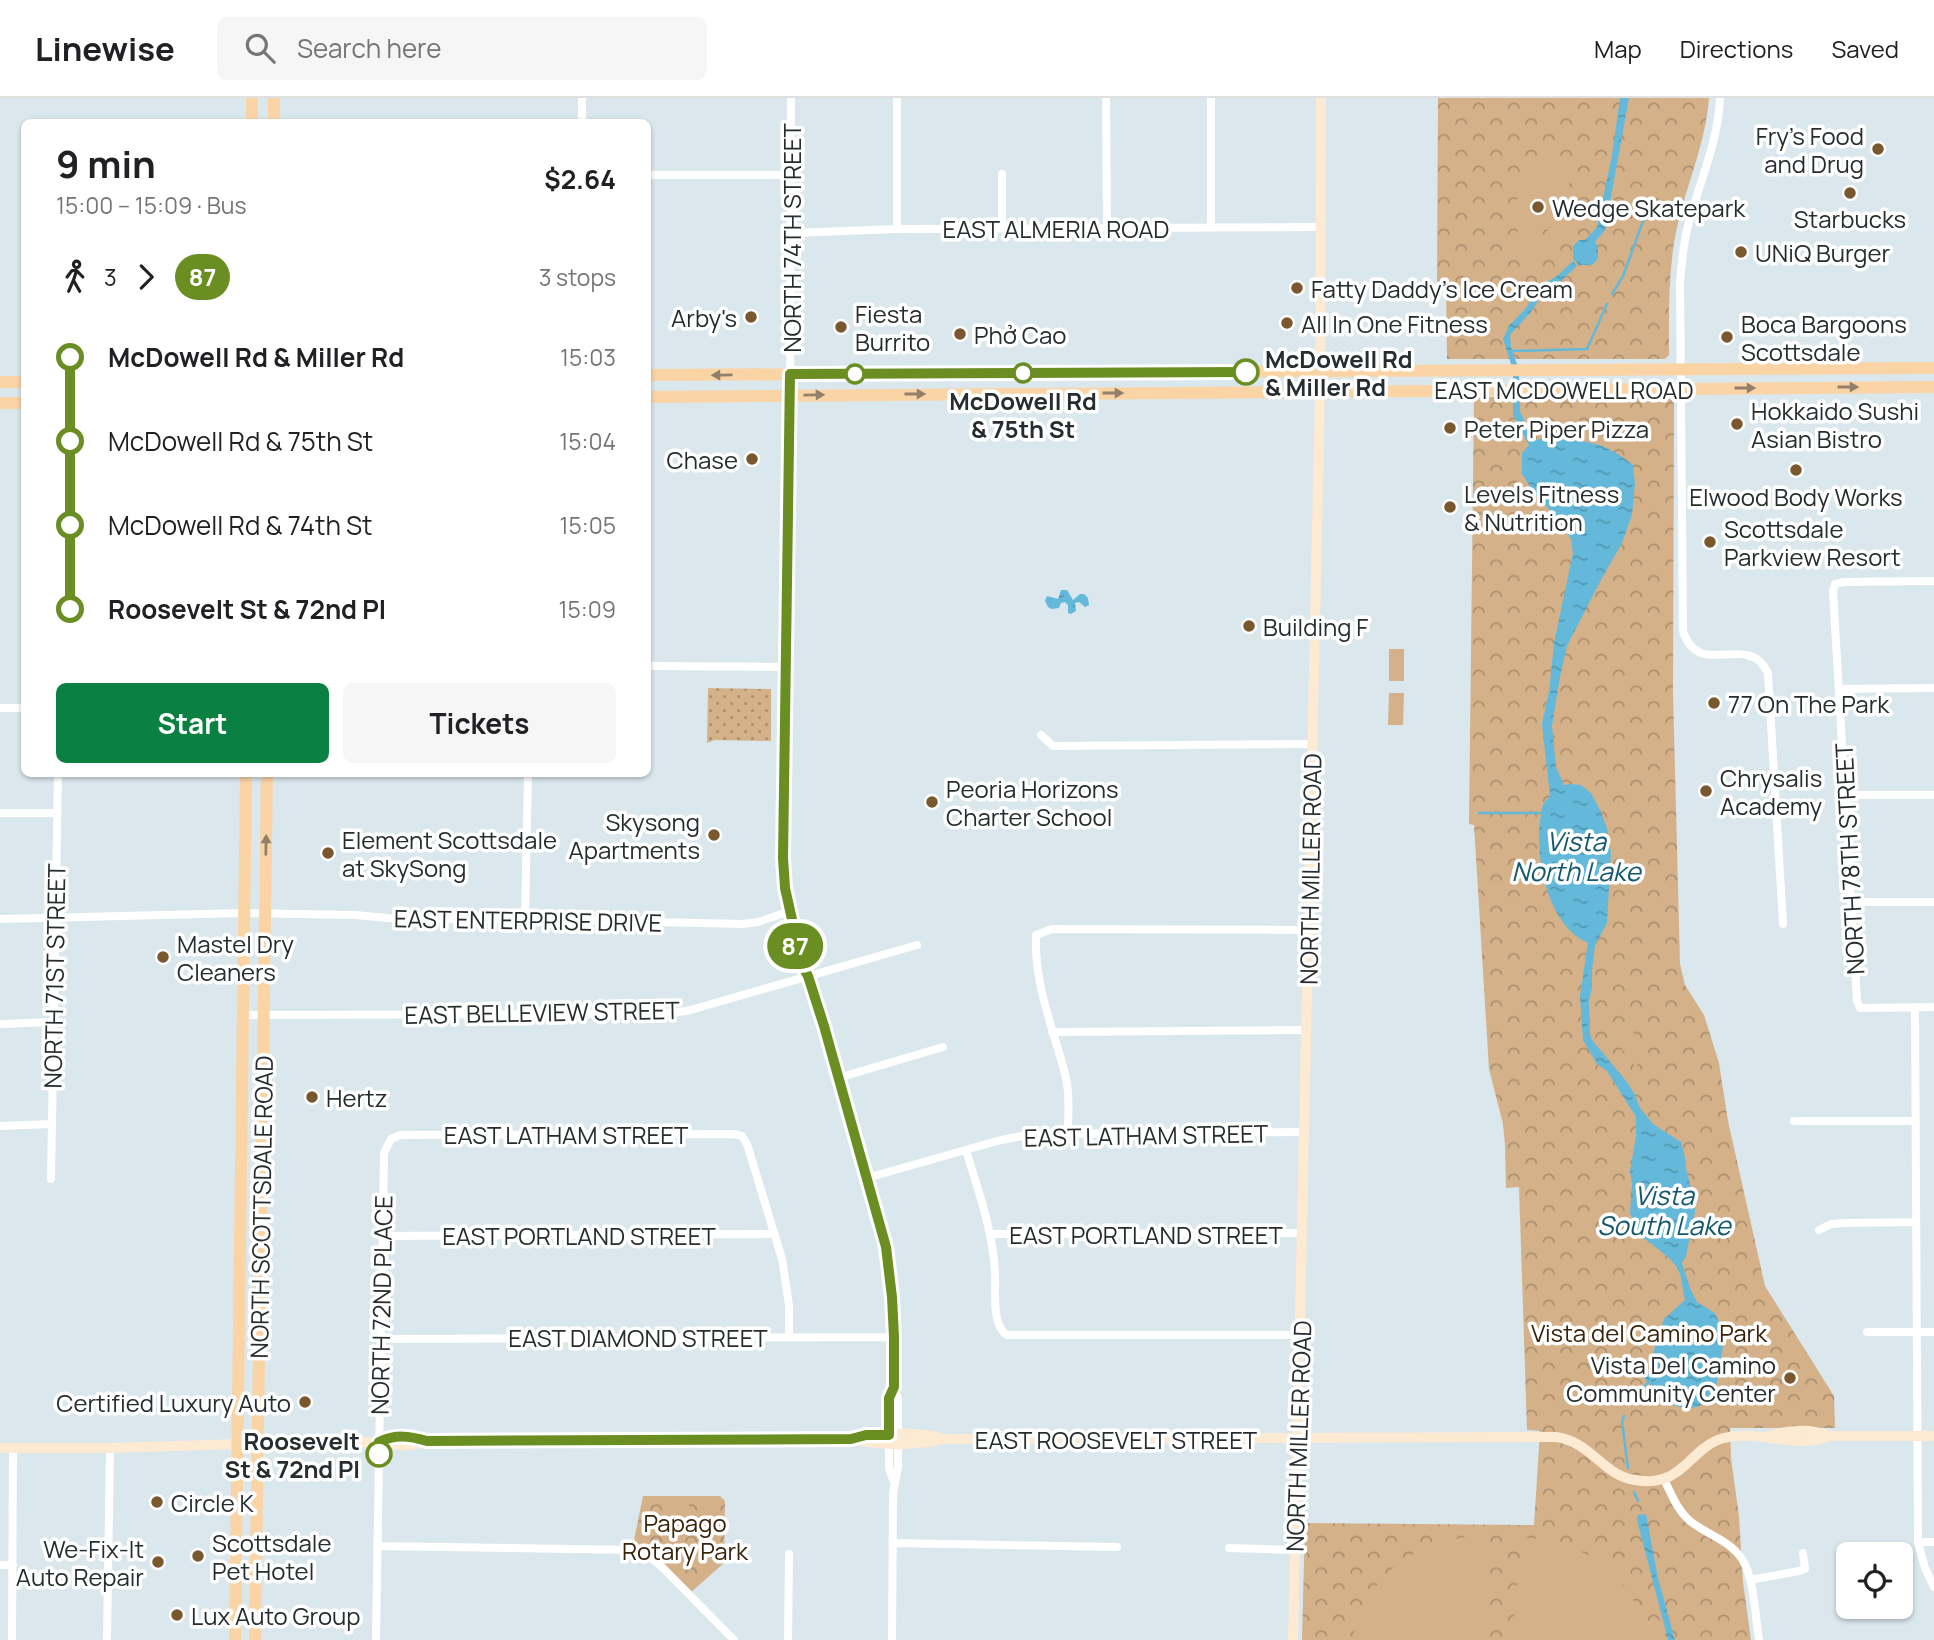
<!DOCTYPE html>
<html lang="en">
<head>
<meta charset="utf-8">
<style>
  body { margin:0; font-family:Manrope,sans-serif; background:#f6f6f6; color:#202124; height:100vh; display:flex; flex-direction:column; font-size:26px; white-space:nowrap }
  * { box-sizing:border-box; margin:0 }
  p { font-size:23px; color:#757577 }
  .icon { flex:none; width:38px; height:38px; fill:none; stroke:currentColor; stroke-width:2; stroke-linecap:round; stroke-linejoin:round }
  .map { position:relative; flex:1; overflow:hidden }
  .drawer { position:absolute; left:21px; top:21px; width:630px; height:658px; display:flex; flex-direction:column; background:#fff; border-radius:10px; box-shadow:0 2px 5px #0004 }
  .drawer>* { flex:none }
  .badge { padding:0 14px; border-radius:23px; font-size:24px; line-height:46px }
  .fabs { position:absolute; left:1836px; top:1444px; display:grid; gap:14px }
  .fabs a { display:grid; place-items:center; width:77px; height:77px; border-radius:10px; background:#fff; box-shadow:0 2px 5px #0004; font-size:35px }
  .map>.badge { position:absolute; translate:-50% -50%; box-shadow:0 0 0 4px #fff }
  .legs { display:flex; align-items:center; gap:10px; height:77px; padding:0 35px; font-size:23px }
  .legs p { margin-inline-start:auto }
  .overview { display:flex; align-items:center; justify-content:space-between; height:119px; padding:0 35px }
  h1 { font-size:38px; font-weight:700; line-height:52px }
  .primary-button { display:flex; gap:14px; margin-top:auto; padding:14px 35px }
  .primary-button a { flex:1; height:80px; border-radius:10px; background:#0b8043; color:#fff; font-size:28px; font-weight:700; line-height:80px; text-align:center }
  .primary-button a+a { background:#f6f6f6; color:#202124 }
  ul { padding:0 35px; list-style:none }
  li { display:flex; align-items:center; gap:24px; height:84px; font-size:26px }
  li i { display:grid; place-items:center; width:10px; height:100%; margin:0 9px; background:currentColor }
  li i::after { content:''; width:18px; height:18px; margin:-9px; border:5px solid; border-radius:50%; background:#fff }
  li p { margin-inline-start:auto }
  li:first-child i { background:linear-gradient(#0000 50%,currentColor 0) }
  li:last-child i { background:linear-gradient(currentColor 50%,#0000 0) }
  header { display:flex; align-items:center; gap:42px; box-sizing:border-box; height:98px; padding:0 35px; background:#fff; border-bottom:2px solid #e0e0e0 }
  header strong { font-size:33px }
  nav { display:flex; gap:38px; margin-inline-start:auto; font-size:24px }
  .search { width:490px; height:63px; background:#f6f6f6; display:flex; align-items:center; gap:18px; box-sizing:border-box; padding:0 24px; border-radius:10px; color:#757577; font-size:26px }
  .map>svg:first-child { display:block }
  .grass { fill:url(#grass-dots) }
  .park { fill:url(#park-crowns) }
  .pitch { fill:#d4b189 }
  .water { fill:url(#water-ripples) }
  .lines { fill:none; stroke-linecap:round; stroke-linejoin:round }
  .stream { stroke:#64b9da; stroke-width:2.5 }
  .street { stroke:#fff; stroke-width:8 }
  .secondary { stroke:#fdead3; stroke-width:10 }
  .primary { stroke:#fbd4a6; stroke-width:12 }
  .oneway { fill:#91806a }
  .line-1-casing { stroke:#fff; stroke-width:16 }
  .line-1 { stroke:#6b8e23; stroke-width:10 }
  .poi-dot { fill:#7a582f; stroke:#fff; stroke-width:2.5 }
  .stop-1-dot { fill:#fff; stroke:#6b8e23; stroke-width:3.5 }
  .labels { text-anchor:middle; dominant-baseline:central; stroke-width:7; stroke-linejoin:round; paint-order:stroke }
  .poi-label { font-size:24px; fill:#272c2e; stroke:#fff; text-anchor:start }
  .street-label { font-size:24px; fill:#272c2e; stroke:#fff }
  .stop-label { font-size:24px; font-weight:bold; fill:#272c2e; stroke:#fff; text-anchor:start }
  .park-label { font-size:24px; fill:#39240a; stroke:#fff }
  .water-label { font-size:26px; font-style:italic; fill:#13586f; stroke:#fff }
</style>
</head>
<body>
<header>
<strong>Linewise</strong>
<div class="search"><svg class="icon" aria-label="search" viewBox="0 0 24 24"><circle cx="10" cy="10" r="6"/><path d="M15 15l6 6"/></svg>Search here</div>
<nav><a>Map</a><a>Directions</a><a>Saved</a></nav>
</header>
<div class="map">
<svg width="1934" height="1542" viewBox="0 0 1934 1542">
  <defs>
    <pattern id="grass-dots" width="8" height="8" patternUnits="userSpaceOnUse" patternTransform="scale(1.75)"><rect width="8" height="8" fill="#d4b189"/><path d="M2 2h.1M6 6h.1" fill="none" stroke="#ac9070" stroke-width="1.8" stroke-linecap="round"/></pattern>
    <pattern id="park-crowns" width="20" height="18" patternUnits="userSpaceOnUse" patternTransform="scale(1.75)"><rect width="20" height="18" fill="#d4b189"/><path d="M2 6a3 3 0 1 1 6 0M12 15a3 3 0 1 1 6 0" fill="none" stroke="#ac9070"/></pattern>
    <pattern id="water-ripples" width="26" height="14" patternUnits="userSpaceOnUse" patternTransform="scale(1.75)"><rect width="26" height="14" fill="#64b9da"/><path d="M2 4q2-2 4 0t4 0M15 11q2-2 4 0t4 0" fill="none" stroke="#5297b1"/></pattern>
  </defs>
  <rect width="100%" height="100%" fill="#dae7ed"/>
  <path class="grass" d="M708,590L771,591V643L715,642L707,645Z"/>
  <path class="park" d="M1438,0H1709C1706,42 1689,81 1679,121C1668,164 1669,208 1669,251V257L1665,261H1447L1446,187L1437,186Z
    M1474,299H1666L1672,302L1674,306L1673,595L1680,866L1685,887L1704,917L1719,965L1728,1023L1765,1188L1834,1298L1835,1330H1730L1731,1360L1739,1418L1743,1484L1751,1542H1302L1305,1425L1534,1427L1540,1333L1527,1332L1519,1089L1506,1090L1505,1047L1503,1026L1489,971L1474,727L1469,726Z
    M643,1398H720L725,1403L724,1465L689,1496L664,1470L632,1452Z"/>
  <path class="pitch" d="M1541,50H1548L1551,53V60L1573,83C1564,88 1565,99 1558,107L1561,111L1558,114L1560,126L1565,136L1559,142L1544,129L1538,134V168L1535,172L1518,155L1517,93L1514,90L1527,78V70L1537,60V53Z
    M1389,551H1404V583H1389Z
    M1389,595H1404L1403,627H1388Z
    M1630,930L1650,957L1635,968L1615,942Z
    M674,1401H689V1422L674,1421Z
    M1486,1436L1490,1542H1353C1359,1503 1386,1467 1423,1451C1442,1442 1465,1439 1486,1436Z
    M1522,1439L1561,1444L1592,1459L1616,1477L1638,1509L1649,1542H1512Z"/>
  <path class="water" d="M1620,0H1629L1605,132L1595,144L1598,148V161L1592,167H1579L1573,161V148L1579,142H1585L1597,129L1612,57Z
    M1573,163L1577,168L1562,182L1543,195L1531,214L1510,237L1511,249L1519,272L1520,314L1533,339L1537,342L1544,339C1583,344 1600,340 1633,367L1635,385L1632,417L1622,445L1601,482L1567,548L1560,579L1552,628L1556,669L1564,687L1569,686L1581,687L1591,695L1600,712L1607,730L1611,755L1607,825L1595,847L1592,873V890L1589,903L1590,936L1592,942L1627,984L1635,997L1640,1010L1653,1026L1681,1044L1685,1059L1686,1070L1694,1102L1695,1114L1686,1158L1682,1165L1690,1190L1697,1204L1715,1215L1725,1237L1716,1289L1700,1308L1687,1311L1672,1307L1663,1299L1657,1290L1651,1289L1644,1279L1652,1272L1653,1256L1664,1221L1685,1202L1680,1176L1676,1168L1669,1160L1639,1136L1630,1115L1632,1086L1630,1073L1636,1038V1019L1607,973L1597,966L1583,942L1580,898L1588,845C1548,828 1535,761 1540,723C1541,718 1541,711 1543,707C1545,703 1547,701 1550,698L1542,626L1549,593L1554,545L1573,455L1571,441L1556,418L1537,399L1522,376V355L1529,347L1513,317V272L1503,241L1509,228L1525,211L1541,188L1558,177Z
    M1061,492H1067L1073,502L1080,496H1084L1088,500L1089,507L1085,509L1079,504L1075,505L1076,513L1071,516L1068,515V507L1065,504L1061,505L1059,510L1052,511L1048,509L1045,503L1047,498L1058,501Z
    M1646,1416L1658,1480L1675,1542H1668L1637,1422L1638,1417Z"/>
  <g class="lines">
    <path class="stream" d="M1612,196L1623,178L1649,107
      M1511,253L1587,251L1607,206
      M1479,715H1541
      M1630,1303L1650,1282
      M1624,1318L1622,1324L1628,1370
      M1634,1394L1638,1403"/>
    <path class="street" d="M582,0V24
      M791,0L790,344L784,769L785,790L793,826L791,834L800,864L808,878
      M897,0V131
      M1106,0L1107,130
      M1211,0V129
      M1720,0C1718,45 1699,85 1688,128C1683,146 1682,165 1680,183L1683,533C1699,583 1748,532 1768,575L1783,826
      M1002,76V130
      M648,77H791
      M791,135L897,131L1321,129
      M1934,483L1844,484L1835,486L1833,493L1857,903L1860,910L1934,909
      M648,568L787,569
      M1839,591L1934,590
      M0,610H24
      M1041,637L1053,648L1313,646
      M1845,697H1934
      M0,715H57
      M1852,804H1934
      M0,821L244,815L355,817L399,821H525L743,826L758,824L790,813
      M525,821L528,676
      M793,826C805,838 807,861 808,878L886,1149L892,1199L894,1289L898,1301V1369L893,1395L892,1542
      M1915,910L1918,1444L1925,1470L1934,1489
      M243,917L656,916L687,913L917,847
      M0,926L54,924
      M1052,934L1307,932
      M838,980L943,949
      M1794,1023H1916
      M0,1028L52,1026
      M1068,1034C1068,1017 1070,997 1066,980C1054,931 1034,889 1036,837L1052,831L1309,832
      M966,1052C978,1092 993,1133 995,1175C996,1193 991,1227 1007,1237H1301
      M867,1080L997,1043L1031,1036L1305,1034
      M51,1081L58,676
      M1819,1132L1831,1126L1843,1125L1916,1124
      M990,1136L1302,1135
      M384,1138L774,1136
      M1867,1234H1934
      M382,1241L894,1239
      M1664,1381C1671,1396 1679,1416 1694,1426C1711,1438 1730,1443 1742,1461C1755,1482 1755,1518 1759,1542
      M893,1382L889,1370V1300L894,1289
      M1918,1444H1934
      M893,1445L1117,1449
      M377,1448L635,1452L651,1460L664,1471L734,1542
      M1229,1450L1295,1452
      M0,1467H13
      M1750,1482L1799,1473L1805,1471L1803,1455
      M12,1542L13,1350
      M107,1542L110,1350
      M376,1542L384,1055L391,1041L401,1037L734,1036L742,1038L747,1046L782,1161L789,1207V1238
      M788,1542L789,1456"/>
    <path class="secondary" d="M1768,1338C1788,1332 1810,1330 1830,1338
      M853,1341C877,1334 918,1334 941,1340
      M379,1344C396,1337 409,1338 427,1343
      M0,1350H110L270,1345L379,1344C396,1349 410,1349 427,1343L851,1341C880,1348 915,1348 944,1341L1556,1339C1592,1344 1602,1377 1635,1382C1684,1391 1689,1349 1724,1340C1759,1331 1794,1352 1830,1338H1934
      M1293,1542L1320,293L1321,0"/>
    <path class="primary" d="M274,0V24
      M252,24V0
      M648,277L1934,270
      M0,284H24
      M648,299L1934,289
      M0,305H24
      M235,1542L246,676
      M255,1542L267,676"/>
  </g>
  <defs><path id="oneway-solid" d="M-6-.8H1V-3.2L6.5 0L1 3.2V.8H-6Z" transform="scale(1.75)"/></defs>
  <g class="oneway">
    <use href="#oneway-solid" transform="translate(722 277) rotate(179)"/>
    <use href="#oneway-solid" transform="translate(1848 289)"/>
    <use href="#oneway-solid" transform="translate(1745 290)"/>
    <use href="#oneway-solid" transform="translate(1113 295)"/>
    <use href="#oneway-solid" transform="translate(915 296)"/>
    <use href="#oneway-solid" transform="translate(814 297) rotate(-1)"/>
    <use href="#oneway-solid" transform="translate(266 747) rotate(-89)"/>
  </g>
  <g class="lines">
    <defs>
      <path id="line-1" d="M379,1356V1344C396,1336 409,1338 427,1343L851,1341L866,1337H889V1300L894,1289V1239L892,1199L886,1149L824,928L808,878L800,864L791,834L793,826L785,790L783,760L790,276L1246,274"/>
    </defs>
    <use href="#line-1" class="line-1-casing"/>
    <use href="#line-1" class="line-1"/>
  </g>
  <g class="poi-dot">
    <circle cx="1878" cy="51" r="7"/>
    <circle cx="1850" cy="95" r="7"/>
    <circle cx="1538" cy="109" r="7"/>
    <circle cx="1741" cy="154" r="7"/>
    <circle cx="1297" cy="190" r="7"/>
    <circle cx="751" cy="219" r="7"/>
    <circle cx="1287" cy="225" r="7"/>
    <circle cx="841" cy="229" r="7"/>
    <circle cx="960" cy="236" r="7"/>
    <circle cx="1727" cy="239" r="7"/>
    <circle cx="1737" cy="326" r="7"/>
    <circle cx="1450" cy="330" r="7"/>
    <circle cx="752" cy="361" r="7"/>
    <circle cx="1796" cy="372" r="7"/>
    <circle cx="1450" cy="409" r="7"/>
    <circle cx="1710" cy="444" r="7"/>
    <circle cx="1249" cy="528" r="7"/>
    <circle cx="1714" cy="605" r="7"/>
    <circle cx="1706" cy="693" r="7"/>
    <circle cx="932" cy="704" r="7"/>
    <circle cx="714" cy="737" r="7"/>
    <circle cx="328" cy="755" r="7"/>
    <circle cx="163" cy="859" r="7"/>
    <circle cx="312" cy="999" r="7"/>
    <circle cx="1790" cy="1280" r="7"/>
    <circle cx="305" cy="1304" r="7"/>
    <circle cx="157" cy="1404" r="7"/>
    <circle cx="198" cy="1458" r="7"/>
    <circle cx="158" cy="1464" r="7"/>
    <circle cx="177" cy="1517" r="7"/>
  </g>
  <g class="stop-1-dot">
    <circle cx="1246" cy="274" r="12"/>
    <circle cx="1023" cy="275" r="9"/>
    <circle cx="855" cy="276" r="9"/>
    <circle cx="379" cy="1356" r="12"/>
  </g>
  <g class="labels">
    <g class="poi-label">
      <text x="1864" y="37" text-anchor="end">Fry's Food<tspan x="1864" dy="28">and Drug</tspan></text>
      <text x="1552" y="109">Wedge Skatepark</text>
      <text x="1850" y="120" text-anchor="middle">Starbucks</text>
      <text x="1755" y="154">UNiQ Burger</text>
      <text x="1311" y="190">Fatty Daddy's Ice Cream</text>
      <text x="855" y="215">Fiesta<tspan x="855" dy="28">Burrito</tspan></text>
      <text x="737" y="219" text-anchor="end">Arby's</text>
      <text x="1301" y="225">All In One Fitness</text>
      <text x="1741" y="225">Boca Bargoons<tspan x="1741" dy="28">Scottsdale</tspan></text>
      <text x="974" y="236">Phở Cao</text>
      <text x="1751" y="312">Hokkaido Sushi<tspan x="1751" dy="28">Asian Bistro</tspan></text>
      <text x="1464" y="330">Peter Piper Pizza</text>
      <text x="738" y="361" text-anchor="end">Chase</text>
      <text x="1464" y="395">Levels Fitness<tspan x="1464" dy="28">&amp; Nutrition</tspan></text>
      <text x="1796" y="398" text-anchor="middle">Elwood Body Works</text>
      <text x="1724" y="430">Scottsdale<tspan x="1724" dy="28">Parkview Resort</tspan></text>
      <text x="1263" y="528">Building F</text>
      <text x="1728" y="605">77 On The Park</text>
      <text x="1720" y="679">Chrysalis<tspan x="1720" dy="28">Academy</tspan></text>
      <text x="946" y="690">Peoria Horizons<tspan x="946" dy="28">Charter School</tspan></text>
      <text x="700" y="723" text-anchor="end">Skysong<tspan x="700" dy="28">Apartments</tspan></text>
      <text x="342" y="741">Element Scottsdale<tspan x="342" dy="28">at SkySong</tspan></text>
      <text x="177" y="845">Mastel Dry<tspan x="177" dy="28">Cleaners</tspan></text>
      <text x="326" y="999">Hertz</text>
      <text x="1776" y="1266" text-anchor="end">Vista Del Camino<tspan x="1776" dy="28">Community Center</tspan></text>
      <text x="291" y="1304" text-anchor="end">Certified Luxury Auto</text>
      <text x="171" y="1404">Circle K</text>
      <text x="212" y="1444">Scottsdale<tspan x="212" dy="28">Pet Hotel</tspan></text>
      <text x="144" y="1450" text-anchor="end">We-Fix-It<tspan x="144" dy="28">Auto Repair</tspan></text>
      <text x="191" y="1517">Lux Auto Group</text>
    </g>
    <g class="street-label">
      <text x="1056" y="130">EAST ALMERIA ROAD</text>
      <text transform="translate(791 140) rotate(-90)">NORTH 74TH STREET</text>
      <text x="1564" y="291">EAST MCDOWELL ROAD</text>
      <text transform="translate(1849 761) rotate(-93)">NORTH 78TH STREET</text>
      <text transform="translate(1310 771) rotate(-89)">NORTH MILLER ROAD</text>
      <text transform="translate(528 822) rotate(1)">EAST ENTERPRISE DRIVE</text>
      <text transform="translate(54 878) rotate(-89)">NORTH 71ST STREET</text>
      <text transform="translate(542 914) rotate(-1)">EAST BELLEVIEW STREET</text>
      <text x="566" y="1036">EAST LATHAM STREET</text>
      <text transform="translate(1146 1037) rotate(-1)">EAST LATHAM STREET</text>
      <text transform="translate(261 1109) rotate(-89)">NORTH SCOTTSDALE ROAD</text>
      <text x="1146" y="1136">EAST PORTLAND STREET</text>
      <text x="579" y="1137">EAST PORTLAND STREET</text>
      <text transform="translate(381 1207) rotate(-89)">NORTH 72ND PLACE</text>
      <text x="638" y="1239">EAST DIAMOND STREET</text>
      <text transform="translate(1298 1338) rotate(-88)">NORTH MILLER ROAD</text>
      <text x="1116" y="1341">EAST ROOSEVELT STREET</text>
    </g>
    <g class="stop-label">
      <text x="1265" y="260">McDowell Rd<tspan x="1265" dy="28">&amp; Miller Rd</tspan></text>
      <text x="1023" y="302" text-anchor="middle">McDowell Rd<tspan x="1023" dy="28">&amp; 75th St</tspan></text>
      <text x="360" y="1342" text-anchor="end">Roosevelt<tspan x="360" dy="28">St &amp; 72nd Pl</tspan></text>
    </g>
    <g class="park-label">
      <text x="1649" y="1234">Vista del Camino Park</text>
      <text x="685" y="1424">Papago<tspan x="685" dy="28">Rotary Park</tspan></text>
    </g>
    <g class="water-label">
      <text x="1576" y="743">Vista<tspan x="1576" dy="30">North Lake</tspan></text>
      <text x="1664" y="1097">Vista<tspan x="1664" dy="30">South Lake</tspan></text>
    </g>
  </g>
</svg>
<div class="fabs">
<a><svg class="icon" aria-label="locate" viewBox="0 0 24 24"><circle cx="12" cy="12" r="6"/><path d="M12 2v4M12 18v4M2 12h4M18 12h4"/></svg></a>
</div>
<b class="badge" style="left:795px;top:848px;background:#6b8e23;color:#fff">87</b>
<section class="drawer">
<div class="overview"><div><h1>9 min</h1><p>15:00 – 15:09 · Bus</p></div><b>$2.64</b></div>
<div class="legs"><svg class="icon" aria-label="walk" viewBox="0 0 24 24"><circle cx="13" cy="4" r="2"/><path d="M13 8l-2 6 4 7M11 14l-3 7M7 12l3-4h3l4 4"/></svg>3<svg class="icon" aria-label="forward" viewBox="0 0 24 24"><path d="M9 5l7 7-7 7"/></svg><b class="badge" style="background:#6b8e23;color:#fff">87</b><p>3 stops</p></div>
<ul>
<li><i style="color:#6b8e23"></i><b>McDowell Rd &amp; Miller Rd</b><p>15:03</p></li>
<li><i style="color:#6b8e23"></i><span>McDowell Rd &amp; 75th St</span><p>15:04</p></li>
<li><i style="color:#6b8e23"></i><span>McDowell Rd &amp; 74th St</span><p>15:05</p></li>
<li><i style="color:#6b8e23"></i><b>Roosevelt St &amp; 72nd Pl</b><p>15:09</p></li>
</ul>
<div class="primary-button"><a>Start</a><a>Tickets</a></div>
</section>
</div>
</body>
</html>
